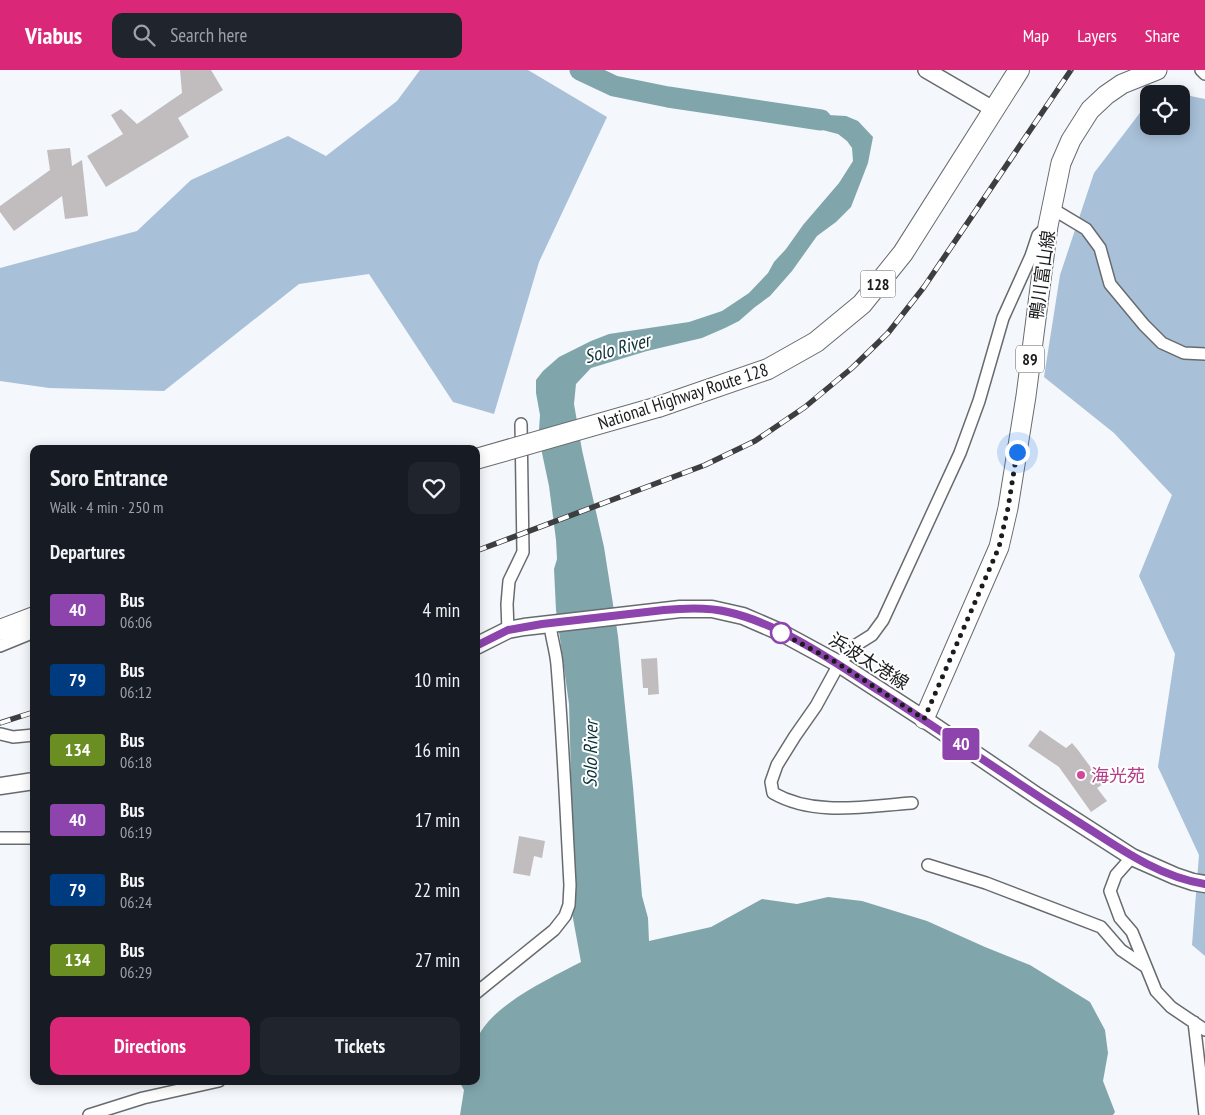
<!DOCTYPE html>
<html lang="en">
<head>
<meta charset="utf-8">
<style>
  body { margin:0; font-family:"PT Sans Narrow","Noto Sans JP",sans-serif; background:#20242c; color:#f1f3f6; height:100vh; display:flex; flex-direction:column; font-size:19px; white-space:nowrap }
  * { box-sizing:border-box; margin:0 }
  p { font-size:16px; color:#9ea1a6 }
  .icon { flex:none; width:28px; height:28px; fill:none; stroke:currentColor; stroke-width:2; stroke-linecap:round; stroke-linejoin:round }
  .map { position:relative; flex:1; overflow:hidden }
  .side { position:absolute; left:30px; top:375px; width:450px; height:640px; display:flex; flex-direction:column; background:#171b24; border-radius:10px; box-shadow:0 2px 12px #0003 }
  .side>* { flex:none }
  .badge { padding:0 10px; border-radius:4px; font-size:18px; line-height:32px }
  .fabs { position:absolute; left:1140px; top:15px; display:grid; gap:10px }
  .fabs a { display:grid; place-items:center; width:50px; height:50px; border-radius:10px; background:#171b24; box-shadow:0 2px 12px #0003; font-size:25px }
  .you { position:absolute; width:25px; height:25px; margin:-12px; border:4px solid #fff; border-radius:50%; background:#1a73e8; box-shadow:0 0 0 8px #1a73e833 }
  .map>.badge { position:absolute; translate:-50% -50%; box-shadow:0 0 0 2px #fff }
  h2 { padding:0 20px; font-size:19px; line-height:45px }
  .round { display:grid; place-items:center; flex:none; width:52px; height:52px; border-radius:10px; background:#20242c }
  .summary { display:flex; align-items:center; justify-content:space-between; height:85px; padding:0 20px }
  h1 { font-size:24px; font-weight:800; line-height:38px }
  .cta { display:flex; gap:10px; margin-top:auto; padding:10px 20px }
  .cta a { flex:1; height:58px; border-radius:10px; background:#db2777; color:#fff; font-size:20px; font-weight:800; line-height:58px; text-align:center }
  .cta a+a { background:#20242c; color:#f1f3f6 }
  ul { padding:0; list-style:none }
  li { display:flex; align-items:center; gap:15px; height:70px; padding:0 20px }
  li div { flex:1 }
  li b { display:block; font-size:19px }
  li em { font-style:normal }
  li .badge { min-width:55px; font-weight:700; text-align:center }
  header { display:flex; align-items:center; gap:30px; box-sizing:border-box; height:70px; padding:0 25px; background:#db2777; color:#fff }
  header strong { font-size:24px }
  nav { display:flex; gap:28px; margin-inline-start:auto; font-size:18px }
  .search { width:350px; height:45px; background:#20242c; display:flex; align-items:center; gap:12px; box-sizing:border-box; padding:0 18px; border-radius:10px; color:#9ea1a6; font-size:19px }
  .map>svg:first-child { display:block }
  .forest { fill:#a8c0d8 }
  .water { fill:#80a6ac }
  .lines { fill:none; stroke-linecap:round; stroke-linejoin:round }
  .river { stroke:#80a6ac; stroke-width:21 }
  .building { fill:#c1bdbf }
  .minor-casing { stroke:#686b6e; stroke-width:14 }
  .tertiary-casing { stroke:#686b6e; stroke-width:18 }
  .secondary-casing { stroke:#686b6e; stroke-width:19 }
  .primary-casing { stroke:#686b6e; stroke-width:21 }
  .trunk-casing { stroke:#686b6e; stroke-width:22 }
  .minor { stroke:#fff; stroke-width:11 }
  .tertiary { stroke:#fff; stroke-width:15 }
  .secondary { stroke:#fff; stroke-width:16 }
  .primary { stroke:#fff; stroke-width:19 }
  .trunk { stroke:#fff; stroke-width:20 }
  .rail-casing { stroke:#3c3e40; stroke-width:5.5 }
  .rail { stroke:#fff; stroke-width:4; stroke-dasharray:11; stroke-linecap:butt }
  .trunk-bridge-casing { stroke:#686b6e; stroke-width:22; stroke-linecap:butt }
  .trunk-bridge { stroke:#fff; stroke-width:20 }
  .line-casing { stroke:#fff; stroke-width:11 }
  .line { stroke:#8e44ad; stroke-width:8 }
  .walk { stroke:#1b1c1e; stroke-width:5; stroke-dasharray:0 9 }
  .stop-dot { fill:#fff; stroke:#8e44ad; stroke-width:2.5 }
  .hotel-dot { fill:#d1479c; stroke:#fff; stroke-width:2 }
  .labels { text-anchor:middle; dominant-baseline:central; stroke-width:4; stroke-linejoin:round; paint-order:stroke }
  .shield { fill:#fff; stroke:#5f6062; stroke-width:1 }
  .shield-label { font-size:16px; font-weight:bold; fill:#1b1c1e }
  .street-label { font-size:18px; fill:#1b1c1e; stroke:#fff }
  .hotel-label { font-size:18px; fill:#b23c85; stroke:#fff; text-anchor:start }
  .water-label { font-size:19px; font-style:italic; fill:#093136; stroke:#fff }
</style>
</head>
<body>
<header>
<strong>Viabus</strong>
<div class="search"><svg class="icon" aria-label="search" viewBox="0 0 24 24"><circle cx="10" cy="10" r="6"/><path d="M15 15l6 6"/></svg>Search here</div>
<nav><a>Map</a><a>Layers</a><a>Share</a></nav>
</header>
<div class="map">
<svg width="1205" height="1045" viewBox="0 0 1205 1045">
  <rect width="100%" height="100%" fill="#f4f7fb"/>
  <path class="forest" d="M420,0H528L607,47L539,192L494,344L453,332L369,204L299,214L164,321L49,318L0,311V198L137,161L191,110L288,66L326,86L397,31Z
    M1181,24L1205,29V886L1192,875L1199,785L1158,697L1175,584L1139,506L1172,425L1114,363L1044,307L1060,205L1094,103L1149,31V56H1181Z"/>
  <path class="water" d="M811,41L828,45L846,46L858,51L873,67L868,93L851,137L836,152L817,166L792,201L770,226L755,237L739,251L725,258L702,268L647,281L591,298L576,314L574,334L582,380L604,477L618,566L633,717L642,826L648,848L649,871L711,857L762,829L797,834L828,827L862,831L927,851L985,877L1030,895L1090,932L1105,960L1108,983L1103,1011L1115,1042L1113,1045H460L464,1020L459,1011H476C476,1001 473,978 477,969C491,935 549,909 581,892L572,843L573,781L569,634L556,540L554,499L557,489L556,470L549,416L542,383L539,360L540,345L536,323V310L543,301L559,287L591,271L609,264L689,252L722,241L749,223L768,203L774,192L786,179L803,155L839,113L853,91L852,78L847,71L838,64L807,56L789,42Z"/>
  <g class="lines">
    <path class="river" d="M580,0L614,16L668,27L821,50"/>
  </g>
  <path class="building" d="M180,0H211L223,20L178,48L189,67L106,117L87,86L123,64L111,45L121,39L137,54L182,23Z
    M70,78L72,96L82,90L88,146L65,149L62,126L14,161L0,142V136L50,100L47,80Z
    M657,588L659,624L648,625V618H643L641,589Z
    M1040,660L1066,678L1072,673L1078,680L1103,714L1097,718L1107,731L1091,742L1059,697L1028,676Z
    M519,766L545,771L542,788L534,786L530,806L513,803Z"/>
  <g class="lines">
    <defs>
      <path id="minor" d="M1201,0L1205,4
        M1051,138L1086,159L1100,178L1110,214L1144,255L1162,273L1184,283L1205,284
        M508,560L507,534L509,511L523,482L521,354
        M0,576L27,565L32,547
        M1,664L13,667L34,665
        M912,733C867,736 815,747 773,723L771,712L777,695L795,666L816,636L839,594L856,575L872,565L883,550L960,383L979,331L1003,248L1031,186L1038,165L1047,157
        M0,768H34
        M1132,787L1116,805L1110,821L1120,848L1132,862L1156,921L1171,937L1205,960
        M928,795L986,813L1101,857L1121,880L1146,897
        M476,923L554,860L565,846L569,835L570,815C566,742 563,668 557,595C556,581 551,567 550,554
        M1194,952L1205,1045
        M89,1045L143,1028L219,1011"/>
      <path id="tertiary" d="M926,0L993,39"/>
      <path id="secondary" d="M476,576L508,560L524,557L680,539H712L743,546L780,562L839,594L924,649L1037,726L1132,787L1175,806L1193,812L1205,814
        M0,716L34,711"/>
      <path id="primary" d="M924,649L999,477L1008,438L1026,326L1048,156L1061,93L1071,70L1090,40L1106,25L1122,14L1157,0"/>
      <path id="trunk" d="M658,337L768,299L816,272L862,234L903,183L1019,0
        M0,560L34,547"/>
    </defs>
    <use href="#minor" class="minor-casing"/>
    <use href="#tertiary" class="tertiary-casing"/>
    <use href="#secondary" class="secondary-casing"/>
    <use href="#primary" class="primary-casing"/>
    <use href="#trunk" class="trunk-casing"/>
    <use href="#minor" class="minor"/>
    <use href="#tertiary" class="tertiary"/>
    <use href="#secondary" class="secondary"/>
    <use href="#primary" class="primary"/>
    <use href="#trunk" class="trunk"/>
    <defs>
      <path id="rail" d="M476,481L705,395L755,371L805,337L852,298L888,263L924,217L1071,0
        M0,653L34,642"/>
    </defs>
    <use href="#rail" class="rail-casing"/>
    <use href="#rail" class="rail"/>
    <defs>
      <path id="trunk-bridge" d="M476,389L658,337"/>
    </defs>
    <use href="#trunk-bridge" class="trunk-bridge-casing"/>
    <use href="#trunk-bridge" class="trunk-bridge"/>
  </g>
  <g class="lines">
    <defs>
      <path id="line" d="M476,576L508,560L542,554L664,540C685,538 708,537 728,542C781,554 836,593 881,622C948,665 1013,711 1080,753C1119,778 1159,807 1205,814"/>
    </defs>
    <use href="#line" class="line-casing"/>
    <use href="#line" class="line"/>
    <path class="walk" d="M781,563L780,562L839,594L924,649L999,477L1008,438L1017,382"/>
  </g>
  <circle class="stop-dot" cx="781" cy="563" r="10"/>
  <circle class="hotel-dot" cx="1081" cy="705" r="5"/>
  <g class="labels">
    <g class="shield">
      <rect x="860.5" y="200.5" width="35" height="27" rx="4"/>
      <rect x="1016" y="275.5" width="28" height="27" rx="4"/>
    </g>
    <g class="shield-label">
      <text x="878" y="214">128</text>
      <text x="1030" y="289">89</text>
    </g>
    <g class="street-label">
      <text transform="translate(1042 205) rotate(-82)">鴨川富山線</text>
      <text transform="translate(683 326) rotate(-18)">National Highway Route 128</text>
      <text transform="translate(869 591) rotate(32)">浜波太港線</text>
    </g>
    <g class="hotel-label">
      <text x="1091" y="705">海光苑</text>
    </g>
    <g class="water-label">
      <text transform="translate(617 278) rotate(-15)">Solo River</text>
      <text transform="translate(590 684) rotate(-89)">Solo River</text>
    </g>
  </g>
</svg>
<div class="fabs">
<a><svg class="icon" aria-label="locate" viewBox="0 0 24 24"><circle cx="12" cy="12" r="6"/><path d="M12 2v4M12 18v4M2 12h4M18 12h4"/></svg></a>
</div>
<div class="you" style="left:1017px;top:382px"></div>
<b class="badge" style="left:961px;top:674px;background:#8e44ad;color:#fff">40</b>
<section class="side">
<div class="summary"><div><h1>Soro Entrance</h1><p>Walk · 4 min · 250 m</p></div><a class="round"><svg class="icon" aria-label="heart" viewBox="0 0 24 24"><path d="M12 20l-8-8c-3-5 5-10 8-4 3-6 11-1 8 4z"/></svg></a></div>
<h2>Departures</h2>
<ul>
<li><span class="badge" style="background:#8e44ad;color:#fff">40</span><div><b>Bus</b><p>06:06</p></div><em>4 min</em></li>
<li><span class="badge" style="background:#003b80;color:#fff">79</span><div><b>Bus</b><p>06:12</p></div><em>10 min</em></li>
<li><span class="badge" style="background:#6b8e23;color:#fff">134</span><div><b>Bus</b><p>06:18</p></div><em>16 min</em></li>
<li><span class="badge" style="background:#8e44ad;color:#fff">40</span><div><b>Bus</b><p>06:19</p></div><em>17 min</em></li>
<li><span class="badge" style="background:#003b80;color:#fff">79</span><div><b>Bus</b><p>06:24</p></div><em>22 min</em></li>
<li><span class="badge" style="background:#6b8e23;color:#fff">134</span><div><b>Bus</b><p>06:29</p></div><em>27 min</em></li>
</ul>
<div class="cta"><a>Directions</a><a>Tickets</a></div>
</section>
</div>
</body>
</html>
